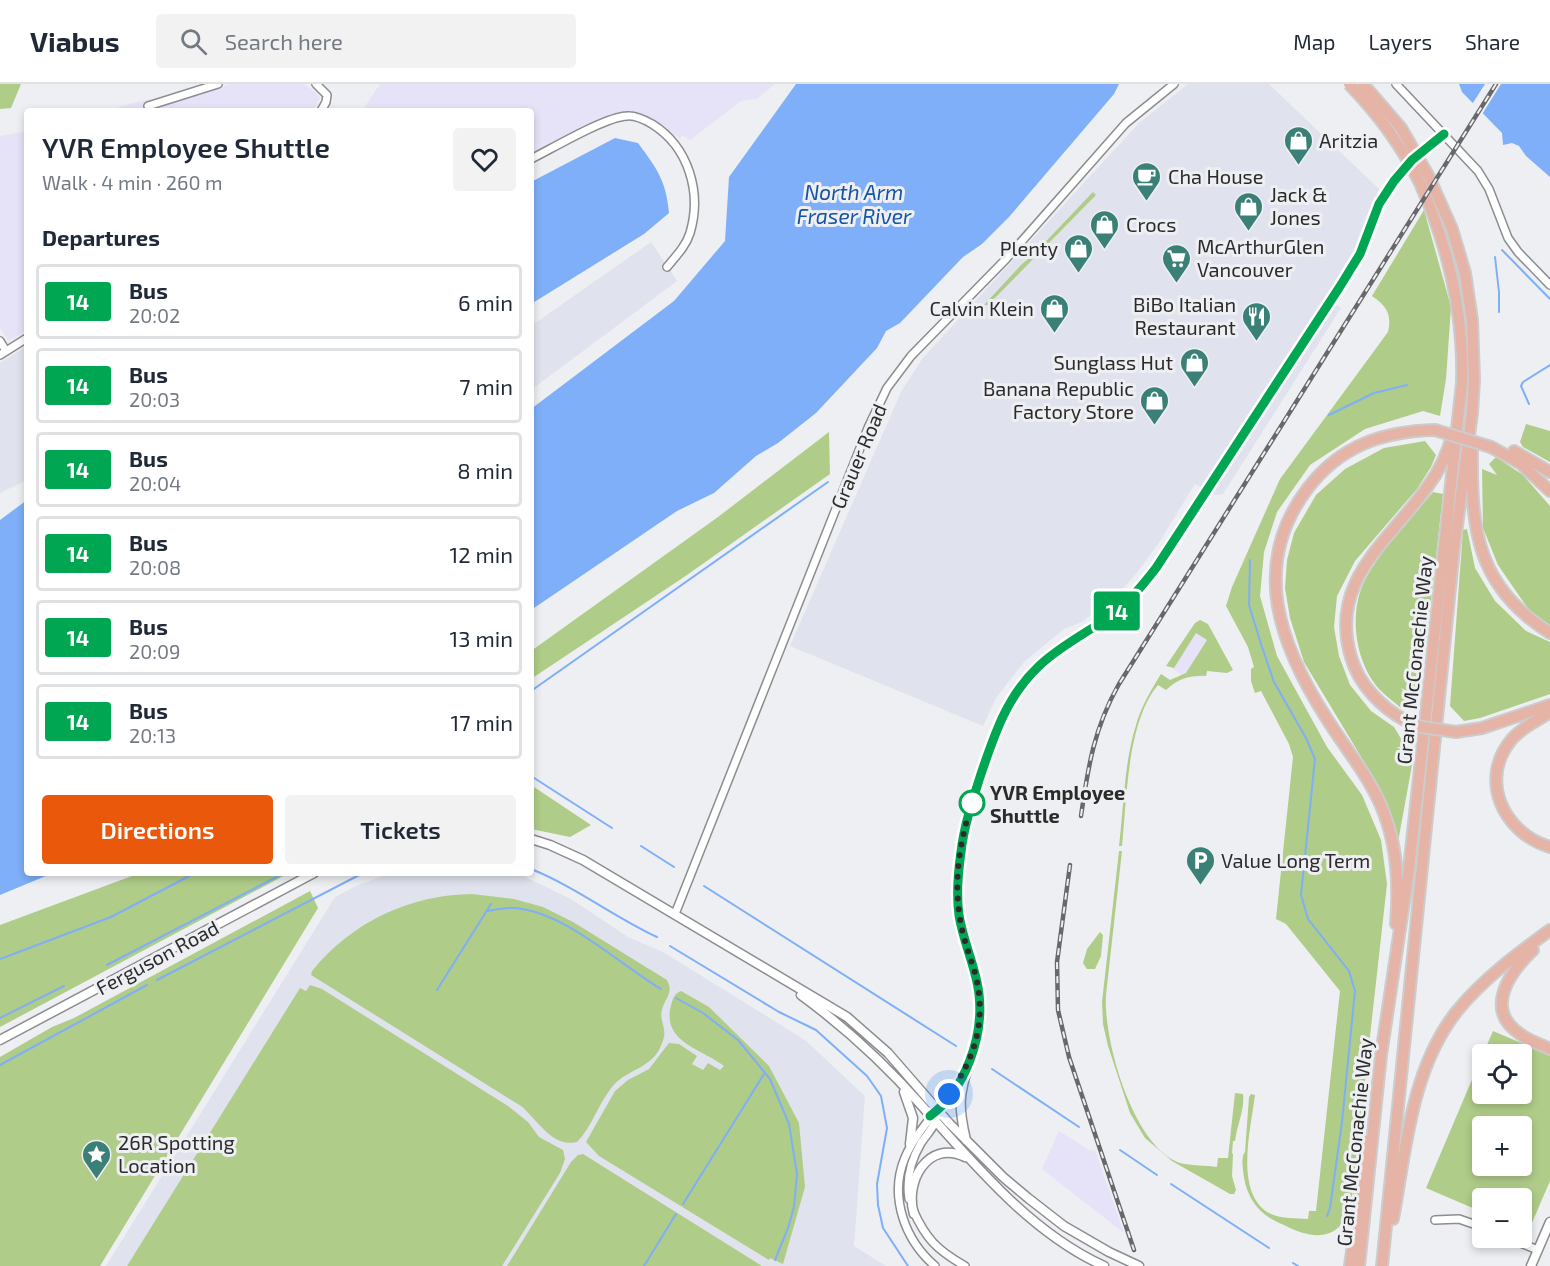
<!DOCTYPE html>
<html lang="en">
<head>
<meta charset="utf-8">
<style>
  body { margin:0; font-family:"Exo 2",sans-serif; background:#f2f2f3; color:#1f2937; height:100vh; display:flex; flex-direction:column; font-size:22px; white-space:nowrap }
  * { box-sizing:border-box; margin:0 }
  p { font-size:20px; color:#747a83 }
  .icon { flex:none; width:33px; height:33px; fill:none; stroke:currentColor; stroke-width:2; stroke-linecap:round; stroke-linejoin:round }
  .map { position:relative; flex:1; overflow:hidden }
  .side { position:absolute; left:24px; top:24px; width:510px; height:768px; display:flex; flex-direction:column; background:#fff; border-radius:6px; box-shadow:0 3px 9px #0003 }
  .side>* { flex:none }
  .badge { padding:0 12px; border-radius:4px; font-size:21px; line-height:39px }
  .tools { position:absolute; left:1472px; top:960px; display:grid; gap:12px }
  .tools a { display:grid; place-items:center; width:60px; height:60px; border-radius:6px; background:#fff; box-shadow:0 3px 9px #0003; font-size:30px }
  .you { position:absolute; width:30px; height:30px; margin:-15px; border:4px solid #fff; border-radius:50%; background:#1a73e8; box-shadow:0 0 0 9px #1a73e833 }
  .map>.badge { position:absolute; translate:-50% -50%; box-shadow:0 0 0 3px #fff }
  h2 { padding:0 18px; font-size:22px; line-height:54px }
  .round { display:grid; place-items:center; flex:none; width:63px; height:63px; border-radius:6px; background:#f2f2f3 }
  .overview { display:flex; align-items:center; justify-content:space-between; height:102px; padding:0 18px }
  h1 { font-size:28px; font-weight:600; line-height:45px }
  .button { display:flex; gap:12px; margin-top:auto; padding:12px 18px }
  .button a { flex:1; height:69px; border-radius:6px; background:#ea580c; color:#fff; font-size:24px; font-weight:600; line-height:69px; text-align:center }
  .button a+a { background:#f2f2f3; color:#1f2937 }
  ul { padding:0; list-style:none }
  li { display:flex; align-items:center; gap:18px; height:75px; margin:0 12px 9px; padding:0 6px; border:3px solid #e0e1e3; border-radius:6px }
  li div { flex:1 }
  li b { display:block; font-size:22px }
  li em { font-style:normal }
  li .badge { min-width:66px; font-weight:700; text-align:center }
  header { display:flex; align-items:center; gap:36px; box-sizing:border-box; height:84px; padding:0 30px; background:#fff; border-bottom:2px solid #e0e1e3 }
  header strong { font-size:28px }
  nav { display:flex; gap:33px; margin-inline-start:auto; font-size:21px }
  .search { width:420px; height:54px; background:#f2f2f3; display:flex; align-items:center; gap:15px; box-sizing:border-box; padding:0 21px; border-radius:6px; color:#747a83; font-size:22px }
  .map>svg:first-child { display:block }
  .built { fill:#e0e3ed }
  .industrial { fill:#e6e2f8 }
  .green { fill:#afcc88; fill-rule:evenodd }
  .water { fill:#7eaff8 }
  .pier { fill:#eeeff2 }
  .lines { fill:none; stroke-linecap:round; stroke-linejoin:round }
  .stream { stroke:#7eaff8; stroke-width:2 }
  .minor-casing { stroke:#8c8d90; stroke-width:10 }
  .tertiary-casing { stroke:#8c8d90; stroke-width:11 }
  .primary-casing { stroke:#ccc; stroke-width:14 }
  .minor { stroke:#fff; stroke-width:7 }
  .tertiary { stroke:#fff; stroke-width:8 }
  .primary { stroke:#e6b3a7; stroke-width:10 }
  .rail-casing { stroke:#676869; stroke-width:4.5 }
  .rail { stroke:#eeeff2; stroke-width:2; stroke-dasharray:7; stroke-linecap:butt }
  .primary-bridge-casing { stroke:#ccc; stroke-width:14; stroke-linecap:butt }
  .primary-bridge { stroke:#e6b3a7; stroke-width:10 }
  .line-casing { stroke:#fff; stroke-width:14 }
  .line { stroke:#00a651; stroke-width:9 }
  .walk { stroke:#2b2b2c; stroke-width:6; stroke-dasharray:0 10.8 }
  .stop-dot { fill:#fff; stroke:#00a651; stroke-width:3 }
  .labels { text-anchor:middle; dominant-baseline:central; stroke-width:6; stroke-linejoin:round; paint-order:stroke }
  .poi-label { font-size:20px; fill:#2b2b2c; stroke:#eeeff2; text-anchor:start }
  .street-label { font-size:20px; fill:#2b2b2c; stroke:#eeeff2 }
  .stop-label { font-size:20px; font-weight:bold; fill:#2b2b2c; stroke:#eeeff2; text-anchor:start }
  .water-label { font-size:21px; font-style:italic; fill:#1553a6; stroke:#eeeff2 }
</style>
</head>
<body>
<header>
<strong>Viabus</strong>
<div class="search"><svg class="icon" aria-label="search" viewBox="0 0 24 24"><circle cx="10" cy="10" r="6"/><path d="M15 15l6 6"/></svg>Search here</div>
<nav><a>Map</a><a>Layers</a><a>Share</a></nav>
</header>
<div class="map">
<svg width="1550" height="1182" viewBox="0 0 1550 1182">
  <rect width="100%" height="100%" fill="#eeeff2"/>
  <path class="built" d="M1188,0H1269L1379,105L1359,161L1326,214L1341,224L1223,410L1215,411L1195,400L1158,460L1136,490L1118,510L1082,538L1064,545L1024,578L996,614L983,642L790,562L901,308L922,275L1139,39Z
    M651,158L677,197L531,306V242Z
    M27,262V396L0,409V279Z
    M390,789H514L521,791L571,815L628,853L663,868L805,956L865,1012L854,1162L886,1182H106L335,813L356,802Z"/>
  <path class="industrial" d="M231,0H304L317,9L320,14L313,27H106L136,18L152,15L159,21Z
    M380,0H775L757,15L741,17L690,56L682,51L680,55L663,42L631,27L614,30L531,71V27H362Z
    M27,47V246L13,255L8,256L0,244V52Z
    M1199,540L1215,566L1207,579L1206,592L1186,594L1171,583Z
    M1059,1047L1091,1067L1095,1066L1124,1149L1042,1085Z"/>
  <path class="green" d="M0,0H21L11,24L0,25Z
    M1093,108L1096,111L988,221H984L1022,180L1032,172Z
    M1424,126L1451,223L1446,295L1440,332L1423,327L1365,345L1310,381L1277,428L1264,468L1260,512L1277,572L1327,663L1362,711L1381,756L1387,800L1351,1122C1339,1158 1313,1156 1284,1141C1274,1137 1265,1132 1257,1123C1248,1112 1244,1099 1243,1085C1242,1079 1242,1072 1245,1068L1249,1013L1251,1010L1255,1011C1251,1044 1233,1111 1271,1130C1281,1135 1297,1134 1308,1135L1309,1127H1316L1340,907L1286,840L1276,835L1293,673L1289,660L1261,607L1255,609L1251,597V585L1254,583L1248,563L1226,522L1232,503L1280,395L1388,248C1392,231 1387,222 1372,212Z
    M1526,340L1550,347V378L1523,363L1520,358Z
    M829,348L830,390L687,491L531,595V567L718,433Z
    M1425,357L1436,371L1431,383L1417,405L1355,477L1337,512L1334,543L1339,572L1350,601L1371,627L1394,643L1406,663H1396L1414,670L1398,758L1391,731L1381,706L1304,578L1290,534L1285,504L1287,476L1294,449L1316,411L1345,385L1384,364Z
    M1496,373L1523,391L1550,422V541L1529,526L1498,481L1483,444L1482,385L1497,391L1489,380Z
    M1433,408L1443,410L1420,614L1401,604L1410,616L1401,624C1394,618 1386,612 1380,606C1355,579 1348,529 1365,496C1382,464 1410,436 1433,408Z
    M1467,445L1475,484L1495,517L1526,547L1550,558V610L1480,634L1464,637L1450,622L1463,446Z
    M1200,536L1208,540L1233,586L1227,589L1207,587L1206,592C1190,591 1178,595 1166,606L1158,601C1127,638 1127,714 1122,762H1119C1124,722 1124,679 1136,641C1141,623 1151,606 1161,590L1170,596L1186,589L1207,556L1196,549L1174,584L1166,582L1195,539Z
    M531,701L591,741L570,753L531,745Z
    M1119,767H1122L1106,911C1103,955 1133,1063 1180,1079C1191,1082 1206,1081 1217,1083L1218,1074H1228L1235,1009L1243,1010C1245,1025 1237,1041 1235,1057H1233L1232,1069L1233,1070L1232,1092L1236,1106L1234,1110H1230L1172,1077L1145,1054L1130,1029L1108,962L1103,940L1102,918Z
    M140,789H289L0,943V841Z
    M310,807L318,824L100,1182H0V973L52,943L74,934Z
    M472,810L514,815L543,823L573,838L667,896C674,909 665,914 662,926C659,935 666,943 664,953C656,986 628,983 612,1003C598,1020 592,1043 577,1058C552,1064 537,1035 521,1022L311,891L312,887C352,838 409,811 472,810Z
    M1100,848L1103,851L1101,872L1095,885H1087L1083,879L1087,865Z
    M310,901L322,905L508,1022L528,1038L539,1053L563,1066L565,1075L560,1089L502,1182H127L300,904L306,907Z
    M681,907L709,923L769,982L799,1039L805,1103L783,1180L770,1174L769,1176L599,1072L586,1058L615,1007L628,996L649,985L669,959L679,960L697,972L692,980L703,986L708,979L720,986L724,982C702,965 665,959 670,926C672,917 673,910 681,907Z
    M1493,947L1550,971V1097L1528,1148L1521,1145V1114H1482V1128L1426,1104L1482,972V1010H1521V970H1483ZM1482,1042H1521V1082H1482Z
    M583,1070L762,1182H507L571,1078L578,1071Z"/>
  <path class="water" d="M796,0H1119L1114,10L1009,133L982,160L963,173L900,239L886,247L877,264L816,329L778,359L756,372L714,409L677,427L531,526V325L674,217L725,157L729,93Z
    M1459,0H1550V93L1526,72L1519,62L1512,59L1503,61L1502,49L1462,8Z
    M615,54L638,59C657,85 666,96 669,129L644,150L531,220V98Z
    M27,416V789H53L0,811V436Z"/>
  <path class="pier" d="M1485,0H1501L1481,32L1471,22Z"/>
  <g class="lines">
    <path class="stream" d="M1502,166L1550,215
      M1495,173L1499,208V228
      M1529,320L1521,302L1523,298L1550,281
      M1329,331L1374,309L1407,301
      M1250,476L1249,521L1261,560L1274,598L1306,654L1315,675L1301,811L1308,835L1349,887L1355,907L1342,1038L1330,1124L1327,1132
      M531,607L828,398
      M531,692L612,744
      M641,762L674,783
      M531,785C576,803 614,833 657,853
      M704,802L956,962
      M487,827C496,826 506,823 515,824C565,828 619,880 661,905
      M670,862L779,928L816,946L867,992L881,1012L887,1044L877,1100L878,1121L883,1144L908,1182
      M0,875L111,833L195,789
      M107,881L284,789
      M157,896L363,789
      M437,906L491,820
      M676,914L703,929L738,956L770,995L789,1040L797,1090L794,1123L788,1144L775,1176
      M0,934L64,902
      M0,981L147,901
      M992,985L1079,1043
      M1120,1066L1157,1091
      M1171,1100L1269,1164
      M683,1120L764,990
      M1293,1179L1298,1182
      M644,1182L676,1130"/>
    <defs>
      <path id="minor" d="M316,0L327,11L326,18L321,27
        M1396,0L1478,87L1489,105L1508,154L1518,168L1550,201
        M148,22L218,0
        M531,75C553,64 605,33 627,32C635,31 645,36 652,40C689,63 702,109 690,149C686,162 676,172 667,183
        M0,257L6,267
        M0,271L27,254
        M675,830L868,344L887,304L911,272L1006,175L1126,39L1174,0
        M909,1115C906,1096 911,1076 921,1059C930,1046 936,1042 938,1026
        M913,1126C926,1155 937,1166 965,1182
        M1435,1136L1459,1135L1482,1143
        M1508,1154L1538,1166
        M935,1182C920,1169 909,1153 903,1134C878,1056 960,1025 976,958C988,908 965,877 959,830C952,778 969,728 985,679C991,661 996,642 1006,624C1032,576 1072,561 1113,530C1130,517 1143,501 1156,484L1339,204L1360,170L1379,120L1394,97L1411,76L1444,50"/>
      <path id="tertiary" d="M531,755L550,761L583,776L847,933L888,969L949,1039L1003,1093L1028,1114L1064,1142L1109,1168L1139,1182
        M801,911C846,944 886,981 922,1022C975,1081 1031,1149 1104,1182
        M0,956L314,789
        M904,1008L913,1034L910,1060
        M966,1056C958,1022 959,1011 969,979
        M914,1130C904,1098 928,1055 965,1073
        M1531,1182L1550,1138"/>
      <path id="primary" d="M1491,363L1520,379L1550,407
        M1472,365C1471,445 1476,502 1550,549
        M1514,367L1550,388
        M1550,628C1537,637 1522,643 1512,655C1478,695 1503,749 1550,763
        M1406,637C1381,623 1359,601 1351,573C1328,496 1390,457 1428,402C1440,386 1448,368 1453,349
        M1456,648L1482,644L1550,621
        M1396,840C1399,803 1398,767 1385,732C1373,697 1347,667 1327,635C1280,562 1249,481 1308,404C1340,362 1383,347 1435,346
        M1533,866C1510,888 1483,925 1520,950C1529,957 1540,960 1550,965
        M1393,1135C1406,1065 1411,985 1457,927C1483,895 1517,870 1550,846
        M1350,1182L1367,1057
        M1359,1182L1381,971L1409,785L1462,299C1464,228 1449,164 1420,99
        M1382,1182L1454,464L1472,329L1474,296L1472,236L1465,189L1452,145L1429,93"/>
    </defs>
    <use href="#minor" class="minor-casing"/>
    <use href="#tertiary" class="tertiary-casing"/>
    <use href="#primary" class="primary-casing"/>
    <use href="#minor" class="minor"/>
    <use href="#tertiary" class="tertiary"/>
    <use href="#primary" class="primary"/>
    <defs>
      <path id="rail" d="M1081,732C1088,683 1094,644 1119,600L1496,0
        M1070,781L1057,878L1058,926L1069,973L1134,1166"/>
    </defs>
    <use href="#rail" class="rail-casing"/>
    <use href="#rail" class="rail"/>
    <defs>
      <path id="primary-bridge" d="M1349,0C1377,29 1402,62 1420,99
        M1363,0L1401,44L1429,93
        M1435,346L1491,363
        M1406,637L1422,643L1456,648"/>
    </defs>
    <use href="#primary-bridge" class="primary-bridge-casing"/>
    <use href="#primary-bridge" class="primary-bridge"/>
  </g>
  <g class="lines">
    <defs>
      <path id="line" d="M930,1032C965,1006 984,953 979,910C976,883 963,858 959,831C956,810 958,789 961,768C964,742 972,718 980,693C994,652 1006,613 1039,582C1061,561 1089,548 1113,530C1130,517 1143,501 1156,484L1339,204L1360,170L1379,120L1394,97L1412,76L1444,50"/>
    </defs>
    <use href="#line" class="line-casing"/>
    <use href="#line" class="line"/>
    <path class="walk" d="M949,1010C976,973 987,935 975,889C969,869 961,849 959,827C954,791 961,753 972,719"/>
  </g>
  <defs>
    <symbol id="shop-pin" viewBox="-11 -11 22 30"><path d="M0 17L-7.5 6A9.5 9.5 0 1 1 7.5 6Z" fill="#3a8076" stroke="#eeeff2"/><path d="M-5-2.5h2.3a2.7 3.5 0 0 1 5.4 0H5L5.5 6h-11ZM-1.5-2.5h3a1.5 2.3 0 0 0-3 0Z" fill="#fff"/></symbol>
    <symbol id="cafe-pin" viewBox="-11 -11 22 30"><path d="M0 17L-7.5 6A9.5 9.5 0 1 1 7.5 6Z" fill="#3a8076" stroke="#eeeff2"/><path d="M-5.5-4.5H6V0H3Q3 3.5 0 3.5H-2.5Q-5.5 3.5-5.5 0ZM3-3.2v2h1.7v-2ZM-6 4.5H4V6H-6Z" fill="#fff"/></symbol>
    <symbol id="supermarket-pin" viewBox="-11 -11 22 30"><path d="M0 17L-7.5 6A9.5 9.5 0 1 1 7.5 6Z" fill="#3a8076" stroke="#eeeff2"/><path d="M-6-5.5h2.5l.6 2H6L4.5 2H-2.5L-4.4-4H-6ZM-1.5 3.2a1.3 1.3 0 1 0 .1 0ZM3 3.2a1.3 1.3 0 1 0 .1 0Z" fill="#fff"/></symbol>
    <symbol id="restaurant-pin" viewBox="-11 -11 22 30"><path d="M0 17L-7.5 6A9.5 9.5 0 1 1 7.5 6Z" fill="#3a8076" stroke="#eeeff2"/><path d="M-5-6h1v4h1v-4h1v4h1v-4h1v5L-1.5 .5V6h-2V.5L-5-1ZM5-6V6H3V1.5H1.5Q1.5-4 5-6Z" fill="#fff"/></symbol>
    <symbol id="parking-pin" viewBox="-11 -11 22 30"><path d="M0 17L-7.5 6A9.5 9.5 0 1 1 7.5 6Z" fill="#3a8076" stroke="#eeeff2"/><path d="M-3.5-5.5H1a3.5 3.5 0 0 1 0 7H-1V5.5H-3.5ZM-1-3.4V-.6H.8a1.4 1.4 0 0 0 0-2.8Z" fill="#fff"/></symbol>
    <symbol id="sight-pin" viewBox="-11 -11 22 30"><path d="M0 17L-7.5 6A9.5 9.5 0 1 1 7.5 6Z" fill="#3a8076" stroke="#eeeff2"/><path d="M0-6L1.8-2.2L6-1.7L2.9 1.2L3.7 5.4L0 3.3L-3.7 5.4L-2.9 1.2L-6-1.7L-1.8-2.2Z" fill="#fff"/></symbol>
  </defs>
  <g fill-rule="evenodd">
    <use href="#shop-pin" x="1282" y="40" width="33" height="45"/>
    <use href="#cafe-pin" x="1130" y="76" width="33" height="45"/>
    <use href="#shop-pin" x="1232" y="106" width="33" height="45"/>
    <use href="#shop-pin" x="1088" y="124" width="33" height="45"/>
    <use href="#shop-pin" x="1062" y="148" width="33" height="45"/>
    <use href="#supermarket-pin" x="1160" y="158" width="33" height="45"/>
    <use href="#shop-pin" x="1038" y="208" width="33" height="45"/>
    <use href="#restaurant-pin" x="1240" y="216" width="33" height="45"/>
    <use href="#shop-pin" x="1178" y="262" width="33" height="45"/>
    <use href="#shop-pin" x="1138" y="300" width="33" height="45"/>
    <use href="#parking-pin" x="1184" y="760" width="33" height="45"/>
    <use href="#sight-pin" x="80" y="1054" width="33" height="45"/>
  </g>
  <circle class="stop-dot" cx="972" cy="719" r="12"/>
  <g class="labels">
    <g class="poi-label">
      <text x="1319" y="56">Aritzia</text>
      <text x="1168" y="92">Cha House</text>
      <text x="1270" y="110">Jack &amp;<tspan x="1270" dy="23">Jones</tspan></text>
      <text x="1126" y="140">Crocs</text>
      <text x="1197" y="162">McArthurGlen<tspan x="1197" dy="23">Vancouver</tspan></text>
      <text x="1058" y="164" text-anchor="end">Plenty</text>
      <text x="1236" y="220" text-anchor="end">BiBo Italian<tspan x="1236" dy="23">Restaurant</tspan></text>
      <text x="1034" y="224" text-anchor="end">Calvin Klein</text>
      <text x="1173" y="278" text-anchor="end">Sunglass Hut</text>
      <text x="1134" y="304" text-anchor="end">Banana Republic<tspan x="1134" dy="23">Factory Store</tspan></text>
      <text x="1221" y="776">Value Long Term</text>
      <text x="118" y="1058">26R Spotting<tspan x="118" dy="23">Location</tspan></text>
    </g>
    <g class="street-label">
      <text transform="translate(858 372) rotate(-67)">Grauer Road</text>
      <text transform="translate(1414 576) rotate(-84)">Grant McConachie Way</text>
      <text transform="translate(157 873) rotate(-28)">Ferguson Road</text>
      <text transform="translate(1354 1058) rotate(-84)">Grant McConachie Way</text>
    </g>
    <g class="stop-label">
      <text x="990" y="708">YVR Employee<tspan x="990" dy="23">Shuttle</tspan></text>
    </g>
    <g class="water-label">
      <text x="854" y="107">North Arm<tspan x="854" dy="24">Fraser River</tspan></text>
    </g>
  </g>
</svg>
<div class="tools">
<a><svg class="icon" aria-label="locate" viewBox="0 0 24 24"><circle cx="12" cy="12" r="6"/><path d="M12 2v4M12 18v4M2 12h4M18 12h4"/></svg></a>
<a>+</a>
<a>−</a>
</div>
<div class="you" style="left:949px;top:1010px"></div>
<b class="badge" style="left:1117px;top:527px;background:#00a651;color:#fff">14</b>
<section class="side">
<div class="overview"><div><h1>YVR Employee Shuttle</h1><p>Walk · 4 min · 260 m</p></div><a class="round"><svg class="icon" aria-label="heart" viewBox="0 0 24 24"><path d="M12 20l-8-8c-3-5 5-10 8-4 3-6 11-1 8 4z"/></svg></a></div>
<h2>Departures</h2>
<ul>
<li><span class="badge" style="background:#00a651;color:#fff">14</span><div><b>Bus</b><p>20:02</p></div><em>6 min</em></li>
<li><span class="badge" style="background:#00a651;color:#fff">14</span><div><b>Bus</b><p>20:03</p></div><em>7 min</em></li>
<li><span class="badge" style="background:#00a651;color:#fff">14</span><div><b>Bus</b><p>20:04</p></div><em>8 min</em></li>
<li><span class="badge" style="background:#00a651;color:#fff">14</span><div><b>Bus</b><p>20:08</p></div><em>12 min</em></li>
<li><span class="badge" style="background:#00a651;color:#fff">14</span><div><b>Bus</b><p>20:09</p></div><em>13 min</em></li>
<li><span class="badge" style="background:#00a651;color:#fff">14</span><div><b>Bus</b><p>20:13</p></div><em>17 min</em></li>
</ul>
<div class="button"><a>Directions</a><a>Tickets</a></div>
</section>
</div>
</body>
</html>
